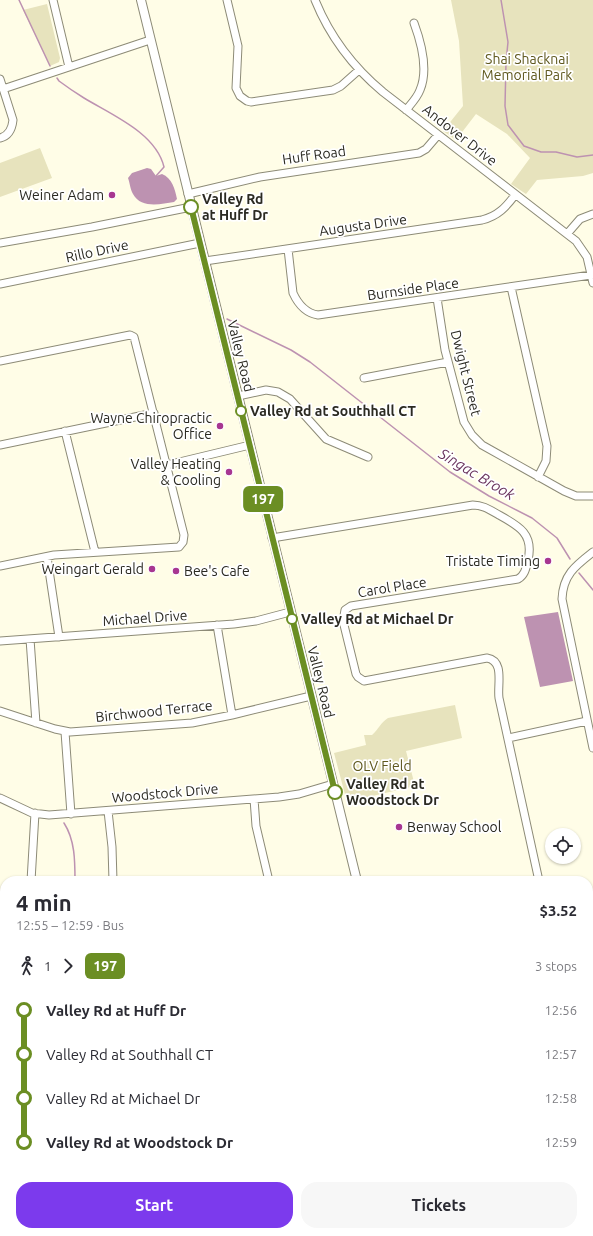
<!DOCTYPE html>
<html lang="en">
<head>
<meta charset="utf-8">
<style>
  body { margin:0; font-family:Ubuntu,sans-serif; background:#f7f7f7; color:#2b2b33; height:100vh; display:flex; flex-direction:column; font-size:15px; white-space:nowrap }
  * { box-sizing:border-box; margin:0 }
  p { font-size:13px; color:#7c7c81 }
  .icon { flex:none; width:22px; height:22px; fill:none; stroke:currentColor; stroke-width:2; stroke-linecap:round; stroke-linejoin:round }
  .map { position:relative; flex:1; overflow:hidden }
  .panel { position:absolute; left:0px; top:876px; width:593px; height:360px; display:flex; flex-direction:column; background:#fff; border-radius:16px 16px 0 0; box-shadow:0 1px 3px #0004 }
  .panel>* { flex:none }
  .badge { padding:0 8px; border-radius:6px; font-size:14px; line-height:26px }
  .fabs { position:absolute; left:545px; top:828px; display:grid; gap:8px }
  .fabs a { display:grid; place-items:center; width:36px; height:36px; border-radius:50%; background:#fff; box-shadow:0 1px 3px #0004; font-size:20px }
  .map>.badge { position:absolute; translate:-50% -50%; box-shadow:0 0 0 2px #fff }
  .legs { display:flex; align-items:center; gap:6px; height:44px; padding:0 16px; font-size:13px }
  .legs p { margin-inline-start:auto }
  .headline { display:flex; align-items:center; justify-content:space-between; height:68px; padding:0 16px }
  h1 { font-size:22px; font-weight:600; line-height:30px }
  .action { display:flex; gap:8px; margin-top:auto; padding:8px 16px }
  .action a { flex:1; height:46px; border-radius:16px; background:#7c3aed; color:#fff; font-size:16px; font-weight:600; line-height:46px; text-align:center }
  .action a+a { background:#f7f7f7; color:#2b2b33 }
  ul { padding:0 16px; list-style:none }
  li { display:flex; align-items:center; gap:14px; height:44px; font-size:15px }
  li i { display:grid; place-items:center; width:6px; height:100%; margin:0 5px; background:currentColor }
  li i::after { content:''; width:10px; height:10px; margin:-5px; border:3px solid; border-radius:50%; background:#fff }
  li p { margin-inline-start:auto }
  li:first-child i { background:linear-gradient(#0000 50%,currentColor 0) }
  li:last-child i { background:linear-gradient(currentColor 50%,#0000 0) }
  .map>svg:first-child { display:block }
  .green { fill:#e7e3bd }
  .water { fill:#bd92b1 }
  .lines { fill:none; stroke-linecap:round; stroke-linejoin:round }
  .stream { stroke:#bd92b1; stroke-width:1.5 }
  .minor-casing { stroke:#8d8b77; stroke-width:9 }
  .major-casing { stroke:#8d8b77; stroke-width:10 }
  .minor { stroke:#fff; stroke-width:7 }
  .major { stroke:#fff; stroke-width:8 }
  .line-1-casing { stroke:#fff; stroke-width:9 }
  .line-1 { stroke:#6b8e23; stroke-width:6 }
  .poi-dot { fill:#a73691; stroke:#fff; stroke-width:1.5 }
  .stop-1-dot { fill:#fff; stroke:#6b8e23; stroke-width:2 }
  .labels { text-anchor:middle; dominant-baseline:central; stroke-width:3.5; stroke-linejoin:round; paint-order:stroke }
  .park-label { font-size:14px; fill:#5f581e; stroke:#fff }
  .street-label { font-size:14px; fill:#2b2a22; stroke:#fff }
  .poi-label { font-size:14px; fill:#2b2a22; stroke:#fff; text-anchor:end }
  .stop-label { font-size:14px; font-weight:bold; fill:#2b2a22; stroke:#fff; text-anchor:start }
  .water-label { font-size:15px; font-style:italic; fill:#68325c; stroke:#fff }
</style>
</head>
<body>
<div class="map">
<svg width="593" height="1236" viewBox="0 0 593 1236">
  <rect width="100%" height="100%" fill="#fffde7"/>
  <path class="green" d="M451,0H593V173L583,176L537,180L526,194L511,184L530,158L507,134L476,114L456,140L443,131L463,106L459,41Z
    M47,4L60,58L59,62L50,66L23,10Z
    M40,148L52,178L0,197V163Z
    M455,705L462,738L406,751L415,786L347,802L334,753L366,745L364,735H372C379,729 380,723 388,718Z
    M0,1021L5,1022V1231H167V1236H0Z"/>
  <path class="water" d="M147,168L151,169L156,176L162,174C172,178 175,189 177,199L174,202C161,204 141,209 133,194C130,189 130,183 128,178L132,173Z
    M558,612L573,681L540,687L524,617Z"/>
  <g class="lines">
    <path class="stream" d="M19,0L50,66
      M501,0L508,42L506,62L505,106L508,125L524,146L541,152H556L577,157L593,155
      M57,78L59,81C67,87 76,93 84,98C112,115 156,133 164,167L156,176
      M227,319L291,350L310,362L450,472L489,496L532,518L557,538L570,559
      M579,573L593,590
      M64,823C75,840 75,861 75,881
      M0,1056L5,1050
      M0,1144L5,1156
      M5,1181C0,1194 0,1210 1,1224L5,1227
      M7,1231L9,1236"/>
    <defs>
      <path id="minor" d="M53,0L69,67
        M227,0L238,46L236,88L240,96L247,101L251,102L333,90L341,86L359,70
        M315,0C330,37 353,67 383,92L576,241L587,257L593,283
        M0,79L13,120C12,129 9,136 0,138
        M3,89L150,40
        M406,110C411,104 417,98 420,90C429,69 421,42 414,23
        M188,194L260,177L419,153L426,149L438,135
        M567,234L580,219L593,214
        M0,243L92,227L191,207
        M288,249L293,293C298,304 305,313 318,315L591,275
        M205,261L482,220C498,216 506,207 515,195
        M0,284L200,243
        M511,287L547,446L546,461L538,477
        M437,298L445,350L464,422L472,435L482,445L564,491L576,496H593
        M0,361L130,335L134,337L184,535L183,542L179,547L54,555L0,566
        M364,378L448,362
        M238,396L266,390L278,392L290,399L326,439L368,457
        M65,431L95,552
        M0,445L154,413
        M167,465L250,445
        M272,538L473,505C483,505 490,510 499,515C519,526 534,534 528,560C526,568 525,575 518,579L351,606L345,610L343,621L356,674L358,677L364,681L487,658C505,661 497,685 499,698L539,881
        M593,552C575,566 563,575 562,599L593,748
        M47,557L59,637
        M217,625L232,715
        M30,639L36,723
        M0,641L234,624L256,621L290,612
        M0,711L55,729L70,732L192,723L232,715L311,696
        M65,732L71,814
        M508,738L587,721
        M0,798L32,813L49,815L279,797L299,794L333,784
        M254,799L256,826L269,881
        M108,811L112,847L113,881
        M31,881L35,813
        M254,881L269,880
        M0,968L5,969
        M588,987L593,986
        M171,1236L172,1231"/>
      <path id="major" d="M141,0L357,881
        M588,1061L593,1059
        M358,1236L360,1231"/>
    </defs>
    <use href="#minor" class="minor-casing"/>
    <use href="#major" class="major-casing"/>
    <use href="#minor" class="minor"/>
    <use href="#major" class="major"/>
  </g>
  <g class="lines">
    <defs>
      <path id="line-1" d="M191,207L335,792"/>
    </defs>
    <use href="#line-1" class="line-1-casing"/>
    <use href="#line-1" class="line-1"/>
  </g>
  <g class="poi-dot">
    <circle cx="112" cy="195" r="4"/>
    <circle cx="220" cy="426" r="4"/>
    <circle cx="229" cy="472" r="4"/>
    <circle cx="548" cy="561" r="4"/>
    <circle cx="152" cy="569" r="4"/>
    <circle cx="176" cy="571" r="4"/>
    <circle cx="399" cy="827" r="4"/>
  </g>
  <g class="stop-1-dot">
    <circle cx="191" cy="207" r="7"/>
    <circle cx="241" cy="411" r="5"/>
    <circle cx="292" cy="619" r="5"/>
    <circle cx="335" cy="792" r="7"/>
  </g>
  <g class="labels">
    <g class="park-label">
      <text x="527" y="59">Shai Shacknai<tspan x="527" dy="16">Memorial Park</tspan></text>
      <text x="382" y="766">OLV Field</text>
    </g>
    <g class="street-label">
      <text transform="translate(460 135) rotate(38)">Andover Drive</text>
      <text transform="translate(314 155) rotate(-8)">Huff Road</text>
      <text transform="translate(363 225) rotate(-8)">Augusta Drive</text>
      <text transform="translate(97 251) rotate(-12)">Rillo Drive</text>
      <text transform="translate(413 289) rotate(-8)">Burnside Place</text>
      <text transform="translate(241 356) rotate(76)">Valley Road</text>
      <text transform="translate(466 373) rotate(76)">Dwight Street</text>
      <text transform="translate(392 587) rotate(-9)">Carol Place</text>
      <text transform="translate(145 618) rotate(-4)">Michael Drive</text>
      <text transform="translate(321 682) rotate(76)">Valley Road</text>
      <text transform="translate(154 711) rotate(-6)">Birchwood Terrace</text>
      <text transform="translate(165 793) rotate(-5)">Woodstock Drive</text>
    </g>
    <g class="poi-label">
      <text x="104" y="195">Weiner Adam</text>
      <text x="212" y="418">Wayne Chiropractic<tspan x="212" dy="16">Office</tspan></text>
      <text x="221" y="464">Valley Heating<tspan x="221" dy="16">&amp; Cooling</tspan></text>
      <text x="540" y="561">Tristate Timing</text>
      <text x="144" y="569">Weingart Gerald</text>
      <text x="184" y="571" text-anchor="start">Bee's Cafe</text>
      <text x="407" y="827" text-anchor="start">Benway School</text>
    </g>
    <g class="stop-label">
      <text x="202" y="199">Valley Rd<tspan x="202" dy="16">at Huff Dr</tspan></text>
      <text x="250" y="411">Valley Rd at Southhall CT</text>
      <text x="301" y="619">Valley Rd at Michael Dr</text>
      <text x="346" y="784">Valley Rd at<tspan x="346" dy="16">Woodstock Dr</tspan></text>
    </g>
    <g class="water-label">
      <text transform="translate(477 474) rotate(31)">Singac Brook</text>
    </g>
  </g>
</svg>
<div class="fabs">
<a><svg class="icon" aria-label="locate" viewBox="0 0 24 24"><circle cx="12" cy="12" r="6"/><path d="M12 2v4M12 18v4M2 12h4M18 12h4"/></svg></a>
</div>
<b class="badge" style="left:263px;top:499px;background:#6b8e23;color:#fff">197</b>
<section class="panel">
<div class="headline"><div><h1>4 min</h1><p>12:55 – 12:59 · Bus</p></div><b>$3.52</b></div>
<div class="legs"><svg class="icon" aria-label="walk" viewBox="0 0 24 24"><circle cx="13" cy="4" r="2"/><path d="M13 8l-2 6 4 7M11 14l-3 7M7 12l3-4h3l4 4"/></svg>1<svg class="icon" aria-label="forward" viewBox="0 0 24 24"><path d="M9 5l7 7-7 7"/></svg><b class="badge" style="background:#6b8e23;color:#fff">197</b><p>3 stops</p></div>
<ul>
<li><i style="color:#6b8e23"></i><b>Valley Rd at Huff Dr</b><p>12:56</p></li>
<li><i style="color:#6b8e23"></i><span>Valley Rd at Southhall CT</span><p>12:57</p></li>
<li><i style="color:#6b8e23"></i><span>Valley Rd at Michael Dr</span><p>12:58</p></li>
<li><i style="color:#6b8e23"></i><b>Valley Rd at Woodstock Dr</b><p>12:59</p></li>
</ul>
<div class="action"><a>Start</a><a>Tickets</a></div>
</section>
</div>
</body>
</html>
